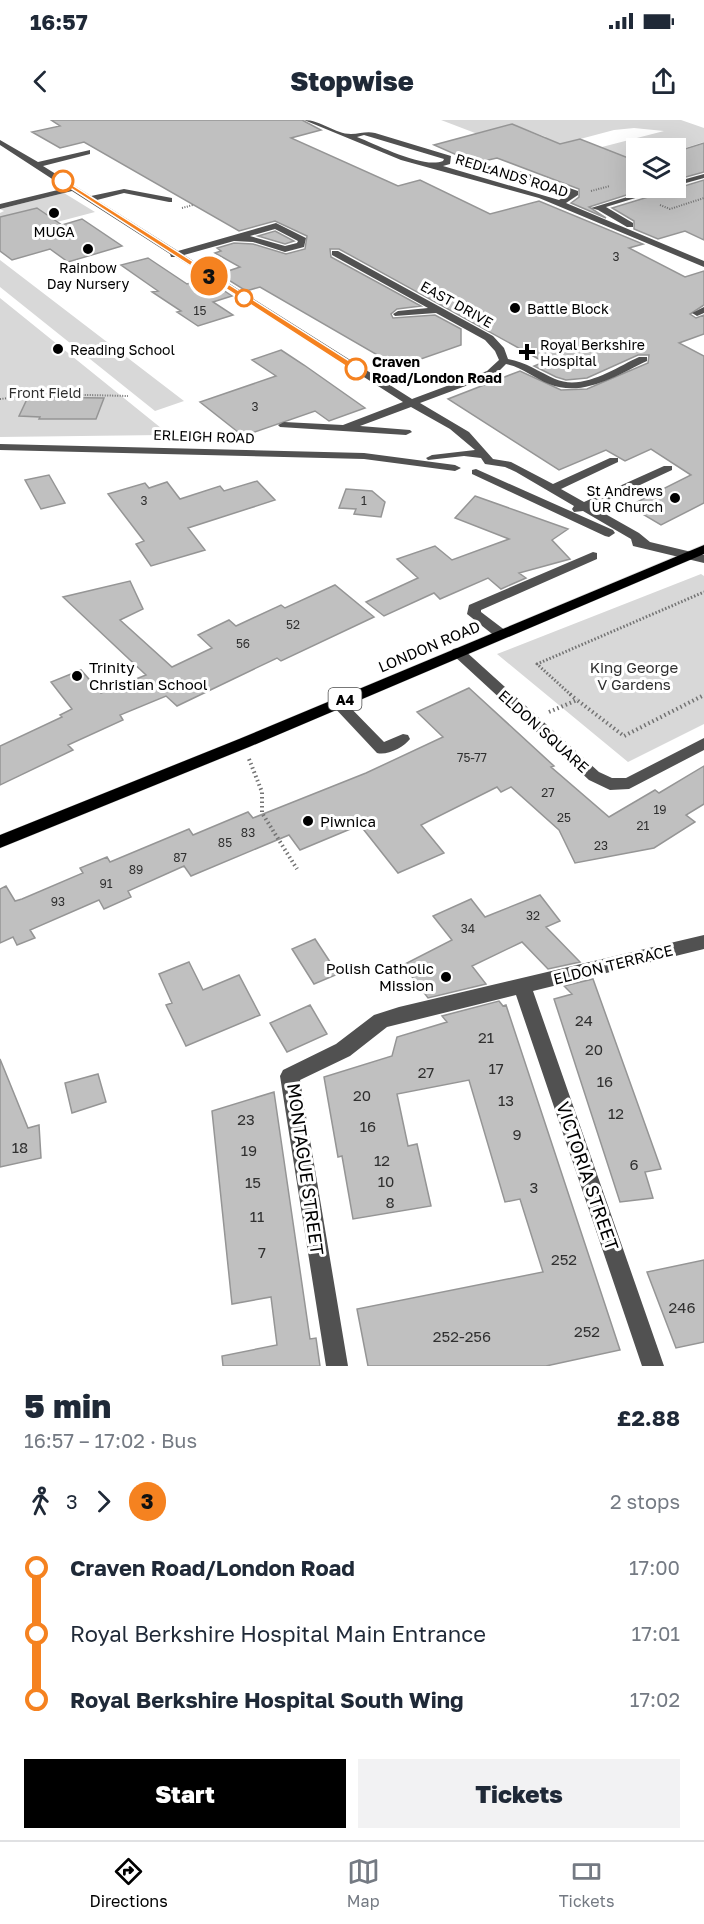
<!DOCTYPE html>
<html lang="en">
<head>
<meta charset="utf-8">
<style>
  body { margin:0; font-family:"Golos Text",sans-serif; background:#f2f2f3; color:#1f2937; height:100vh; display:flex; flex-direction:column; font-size:22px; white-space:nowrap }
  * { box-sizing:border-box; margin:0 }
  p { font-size:20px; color:#747a83 }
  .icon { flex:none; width:33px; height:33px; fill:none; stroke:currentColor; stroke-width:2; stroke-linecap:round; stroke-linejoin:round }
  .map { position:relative; height:1246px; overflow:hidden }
  .sheet { display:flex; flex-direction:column; background:#fff; flex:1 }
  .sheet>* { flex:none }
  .badge { padding:0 12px; border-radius:20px; font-size:21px; line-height:39px }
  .tools { position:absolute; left:626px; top:18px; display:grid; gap:12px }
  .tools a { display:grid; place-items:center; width:60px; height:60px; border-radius:0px; background:#fff; box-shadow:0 6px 24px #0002; font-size:30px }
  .map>.badge { position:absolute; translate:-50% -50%; box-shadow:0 0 0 3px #fff }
  .legs { display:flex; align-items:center; gap:9px; height:66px; padding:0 24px; font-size:20px }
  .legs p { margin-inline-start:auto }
  .head { display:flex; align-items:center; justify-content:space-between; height:102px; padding:0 24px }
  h1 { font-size:33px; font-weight:800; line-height:45px }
  .action { display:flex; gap:12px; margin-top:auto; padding:12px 24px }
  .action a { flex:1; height:69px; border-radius:0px; background:#000; color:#fff; font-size:24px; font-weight:800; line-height:69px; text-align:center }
  .action a+a { background:#f2f2f3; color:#1f2937 }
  ul { padding:0 24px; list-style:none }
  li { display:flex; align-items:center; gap:21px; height:66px; font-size:22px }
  li i { display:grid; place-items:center; width:9px; height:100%; margin:0 8px; background:currentColor }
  li i::after { content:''; width:15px; height:15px; margin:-8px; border:4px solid; border-radius:50%; background:#fff }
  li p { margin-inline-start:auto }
  li:first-child i { background:linear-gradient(#0000 50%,currentColor 0) }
  li:last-child i { background:linear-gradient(currentColor 50%,#0000 0) }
  .status { display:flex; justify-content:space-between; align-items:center; height:42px; padding:0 30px; background:#fff; direction:ltr }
  .status svg { height:16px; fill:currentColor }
  header { display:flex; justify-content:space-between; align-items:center; height:78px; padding:0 24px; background:#fff; font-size:27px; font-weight:800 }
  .dock { display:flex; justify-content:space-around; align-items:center; height:84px; border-top:2px solid #e0e1e3; background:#fff; font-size:16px; color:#747a83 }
  .dock a { display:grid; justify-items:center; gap:3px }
  .dock .current { color:#000 }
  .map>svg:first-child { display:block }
  .green { fill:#d8d8d8 }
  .building { fill:#c0c0c0; stroke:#959595; stroke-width:1.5 }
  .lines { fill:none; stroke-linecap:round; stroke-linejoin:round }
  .major-casing { stroke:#dbdbdb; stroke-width:1 }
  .path-far2 { stroke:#737373; stroke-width:2; stroke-dasharray:1 1.5; stroke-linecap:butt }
  .path-far1 { stroke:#737373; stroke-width:3; stroke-dasharray:1.5 2; stroke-linecap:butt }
  .path { stroke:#737373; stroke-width:4; stroke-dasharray:1.5 3; stroke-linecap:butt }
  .minor { fill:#515151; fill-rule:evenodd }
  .major { fill:#000; fill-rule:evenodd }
  .line-1 { fill:#f58220; stroke:#fff; stroke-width:1.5 }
  .stop-1-dot { fill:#fff; stroke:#f58220; stroke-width:3 }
  .poi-dot { fill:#000; stroke:#fff; stroke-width:2 }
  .labels { text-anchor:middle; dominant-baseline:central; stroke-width:6; stroke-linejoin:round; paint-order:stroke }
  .number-label { font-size:12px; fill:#303030 }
  .far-street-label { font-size:14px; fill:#000; stroke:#fff }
  .far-poi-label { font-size:14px; fill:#000; stroke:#fff; text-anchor:start }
  .far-stop-label { font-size:14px; font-weight:bold; fill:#000; stroke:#fff; text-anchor:start }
  .far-park-label { font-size:14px; fill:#2f2f2f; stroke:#fff }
  .shield { fill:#fff; stroke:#4c4c4c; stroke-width:1.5 }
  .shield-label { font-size:14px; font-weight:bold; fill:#000 }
  .street-label { font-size:15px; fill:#000; stroke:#fff }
  .poi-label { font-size:15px; fill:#000; stroke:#fff; text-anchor:start }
  .park-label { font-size:15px; fill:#2f2f2f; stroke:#fff }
  .near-number-label { font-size:15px; fill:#303030 }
  .near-street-label { font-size:18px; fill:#000; stroke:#fff }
</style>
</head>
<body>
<div class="status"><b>16:57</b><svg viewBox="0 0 49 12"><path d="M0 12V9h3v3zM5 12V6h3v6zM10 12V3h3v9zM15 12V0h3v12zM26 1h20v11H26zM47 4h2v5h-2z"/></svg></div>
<header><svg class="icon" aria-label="back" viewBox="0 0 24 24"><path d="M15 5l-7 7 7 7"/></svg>Stopwise<svg class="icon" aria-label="share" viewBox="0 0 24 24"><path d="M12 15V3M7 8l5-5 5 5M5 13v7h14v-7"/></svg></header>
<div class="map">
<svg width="704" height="1246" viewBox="0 0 704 1246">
  <rect width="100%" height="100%" fill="#fff"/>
  <path class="green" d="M441,0H681L704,8V22L675,31L636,28V42L598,28L664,11L634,8L614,10L520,35L546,17L512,4L496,21Z
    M64,73L95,92L0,117V93L4,91L0,89Z
    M0,140L184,281L155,291L0,167Z
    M0,178L161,308L162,315L0,317Z
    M701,454L704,456V604L628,642L497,534Z"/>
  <path class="building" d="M51,0H302L321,10L291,18L398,66L420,60L490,94L539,81L643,124L629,128L685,157L704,151V185L690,194L696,198L704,195V214L679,223L704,236V383L661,405L629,386L691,355L651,329L625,341L606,330L559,350L448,279L520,251L561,270L587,269L648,243L649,235H638L587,258L566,260L556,257L534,246L544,242L339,129H330L331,137L421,186L397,189L391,194L393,198L435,195L461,209V225L398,247L260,167L246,171L219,154L240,147L215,133L221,131L217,128L234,123L253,124L286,134L305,129L307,116L275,101L239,111L84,22L60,28L32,12L60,6Z
    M512,4L560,24L580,19L636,41V72L589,87L606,98L571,83L579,77V69L497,38L475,43L434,25Z
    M704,23V52L675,60V32Z
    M704,60V120L685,111L658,119L634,109V101L612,88Z
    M37,88L62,105L82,99L122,126L68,142L50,129L12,140L0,131V97Z
    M275,111L294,121L285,124L258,116Z
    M148,138L187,164L205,158L232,176L213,182L233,195L198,206L177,192L181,191L152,172L158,171L121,145Z
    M281,230L304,245L365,288L329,301L315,291L243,316L200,282L276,256L252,240Z
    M28,277L104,278L96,299H39L40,297L19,296Z
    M49,355L65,383L41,389L25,360Z
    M257,361L275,380L188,408L205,430L151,446L136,424L144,421L108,374L145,363L149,368L167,362L180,379L220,366L224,371Z
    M346,369L372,371L385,382L381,397L354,394L356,389L339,388Z
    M475,376L568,409L552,420L570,439L519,453L526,458L501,469L488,458L440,479L434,473L384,496L366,482L418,458L397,439L435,426L452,440L509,419L455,398Z
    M130,461L143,489L120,500L172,547L212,528L198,515L229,500L236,506L281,485L285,488L335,465L374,497L281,541L277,538L177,586L166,576L120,595L123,600L68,625L73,630L0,665V626L62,597L60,595L72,589L51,562L81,550L101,573L146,555L63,477Z
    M469,568L554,646L551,647L609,697L655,670L659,673L704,646V684L686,695L695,702L654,728L575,743L559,710L511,667L501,672L497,667L421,705L444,733L398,753L360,705L300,730L289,715L191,756L184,746L128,771L131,777L104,789L99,780L30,810L35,818L17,825L13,817L0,823V769L6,766L15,781L22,779L83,753L80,748L107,737L110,742L189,709L193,715L248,692L253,698L366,653L443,617L417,592Z
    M540,775L560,801L546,807L580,842L548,849L522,822L472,846L486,864L428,878L403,845L452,820L433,796L471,779L485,797Z
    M315,819L338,854L314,864L292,829Z
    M189,842L203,870L239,855L260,895L186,926L166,885L172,883L159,854Z
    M593,859L661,1049L645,1052L653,1078L620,1082L554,879L572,874L564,866Z
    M499,881L503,886L506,885L620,1230L546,1246H368L357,1189L543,1152L520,1079L505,1082L469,960L397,974L408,1026L417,1024L431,1086L353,1099L342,1036L338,1037L324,957L392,936L397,917L447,902L442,896Z
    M310,885L327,914L287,932L270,903Z
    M0,939L28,1008L39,1005L41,1038L0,1047Z
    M98,954L106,982L72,993L65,963Z
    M274,972L310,1219L316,1218L320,1246H223L222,1236L277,1225L271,1177L232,1184L212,991Z
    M704,1140V1222L676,1228L647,1152Z"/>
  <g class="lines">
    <defs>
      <path id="major" d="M704,425V434L249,627L0,728V715L239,619Z"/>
    </defs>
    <use href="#major" class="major-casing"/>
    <path class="path-far2" d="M591,71L610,66
      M660,85L670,89L704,78
      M182,88L193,85
      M0,279L47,274L128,276"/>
    <path class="path-far1" d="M571,575L537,544L704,472"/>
    <path class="path" d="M570,574L577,580
      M549,592L577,580L624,616L704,575
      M249,639L262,672V693L297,749"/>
    <path class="minor" d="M304,0C321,0 335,14 351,14C360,14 366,11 375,13L451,36L450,44L443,46L559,80L569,74L518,56L474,46L478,44L523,52L578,71V75L566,83L704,141V147L539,78L401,40ZM364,15L444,39L443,41C423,49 378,25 357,17Z
      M0,20L38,42L90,30V34L43,46L91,76L124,69L172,78V82H169L124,73L97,80L178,131L276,103L306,118L304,127L285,132L253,122L234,121L184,135L412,279L487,251L499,240L495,231L485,220L436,193L395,196L393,194L398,191L428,188L332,135V131H338L493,216L504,228L508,239C526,242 539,252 555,259C583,271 615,248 639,237H647V241C617,255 583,278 549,264C534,258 522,247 506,244L495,255L420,283L469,312L493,339L511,342L553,364L610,338H618V342L561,369L584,382L664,346H672V350L593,387L639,413L650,422L704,435V443L633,426L631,419L583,391L574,392L572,389L574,386L516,352L505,347L485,344L481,338L464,336L428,340L426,338L432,335L475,330L450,309L411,287L360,306L410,310L412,312L406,315L280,307L278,305L284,302L343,305L403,282L176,137H171L170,134L72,71L0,89V84L66,68L0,25ZM275,109L298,121L297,123L285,126L250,116Z
      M704,54V58L675,66V62Z
      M657,68H668L606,87L633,103V107H627L598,90L591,88Z
      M704,187V193L697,196L692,193Z
      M0,324L364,333L455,345L461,348L455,351L364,339L0,330Z
      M476,349L613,410L615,413L609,417L605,416L472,354V350Z
      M593,432L597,433V439L481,490V492L506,511L508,514L506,517H496L467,494L469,485Z
      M458,528L463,529L599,652L612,658H626L704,618V630L629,669L610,670L589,660L453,535L451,532L453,529Z
      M337,577L342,579L384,622L403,614L408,615L410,619C404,627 387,636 377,633L332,585L330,582Z
      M704,815V829L533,871L664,1246H642L516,875L387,907L350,936L300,960L348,1246H326L280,956L283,950L336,924L374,895L399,887Z"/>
    <use href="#major" class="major"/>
  </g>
  <path class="line-1" d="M63,59L359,247L360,249L353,251L61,62Z"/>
  <g class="stop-1-dot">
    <circle cx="63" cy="61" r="10"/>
    <circle cx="244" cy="178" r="8"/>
    <circle cx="356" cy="249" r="10"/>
  </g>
  <g class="poi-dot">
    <circle cx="54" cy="93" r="6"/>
    <circle cx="88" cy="129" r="6"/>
    <circle cx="515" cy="188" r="6"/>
    <circle cx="58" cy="229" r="6"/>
    <path d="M524 223h6v6h6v6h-6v6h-6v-6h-6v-6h6z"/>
    <circle cx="675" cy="378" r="6"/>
    <circle cx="77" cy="556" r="6"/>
    <circle cx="308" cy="701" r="6"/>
    <circle cx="446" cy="857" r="6"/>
  </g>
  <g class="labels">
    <g class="number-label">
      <text x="616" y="136">3</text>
      <text x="200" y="190">15</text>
      <text x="255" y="286">3</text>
      <text x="144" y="380">3</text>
      <text x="364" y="380">1</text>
      <text x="293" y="504">52</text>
      <text x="243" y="523">56</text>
      <text x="472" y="637">75-77</text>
      <text x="548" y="672">27</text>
      <text x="660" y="689">19</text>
      <text x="564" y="697">25</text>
      <text x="643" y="705">21</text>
      <text x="248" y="712">83</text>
      <text x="225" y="722">85</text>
      <text x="601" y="725">23</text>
      <text x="180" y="737">87</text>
      <text x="136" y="749">89</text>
      <text x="106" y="763">91</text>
      <text x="58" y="781">93</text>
      <text x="533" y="795">32</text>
      <text x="468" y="808">34</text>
    </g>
    <g class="far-street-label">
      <text transform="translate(512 55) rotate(17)">REDLANDS ROAD</text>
      <text transform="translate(457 184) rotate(29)">EAST DRIVE</text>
      <text transform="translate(204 316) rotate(2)">ERLEIGH ROAD</text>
    </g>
    <g class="far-poi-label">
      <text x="54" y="111" text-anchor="middle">MUGA</text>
      <text x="88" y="147" text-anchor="middle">Rainbow<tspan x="88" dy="16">Day Nursery</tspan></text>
      <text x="527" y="188">Battle Block</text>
      <text x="540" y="224">Royal Berkshire<tspan x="540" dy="16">Hospital</tspan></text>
      <text x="70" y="229">Reading School</text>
      <text x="663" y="370" text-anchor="end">St Andrews<tspan x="663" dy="16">UR Church</tspan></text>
    </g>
    <g class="far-stop-label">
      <text x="372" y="241">Craven<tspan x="372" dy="16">Road/London Road</tspan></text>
    </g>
    <g class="far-park-label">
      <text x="45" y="272">Front Field</text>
    </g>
    <rect class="shield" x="328.5" y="568" width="33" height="22" rx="4.5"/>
    <g class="shield-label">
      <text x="345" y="579">A4</text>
    </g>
    <g class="street-label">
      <text transform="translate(429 526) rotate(-23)">LONDON ROAD</text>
      <text transform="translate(544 611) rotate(42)">ELDON SQUARE</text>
      <text transform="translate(613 844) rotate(-14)">ELDON TERRACE</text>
    </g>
    <g class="poi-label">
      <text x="89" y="547">Trinity<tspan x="89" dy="17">Christian School</tspan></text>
      <text x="320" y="701">Piwnica</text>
      <text x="434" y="848" text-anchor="end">Polish Catholic<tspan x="434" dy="17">Mission</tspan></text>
    </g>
    <g class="park-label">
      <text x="634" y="547">King George<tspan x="634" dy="17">V Gardens</tspan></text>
    </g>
    <g class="near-number-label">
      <text x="584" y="900">24</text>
      <text x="486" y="917">21</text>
      <text x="594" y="929">20</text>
      <text x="496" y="948">17</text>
      <text x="426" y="952">27</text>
      <text x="605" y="961">16</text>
      <text x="362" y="975">20</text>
      <text x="506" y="980">13</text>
      <text x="616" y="993">12</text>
      <text x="246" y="999">23</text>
      <text x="368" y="1006">16</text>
      <text x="517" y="1014">9</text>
      <text x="20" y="1027">18</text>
      <text x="249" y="1030">19</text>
      <text x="382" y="1040">12</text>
      <text x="634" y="1044">6</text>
      <text x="386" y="1061">10</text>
      <text x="253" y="1062">15</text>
      <text x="534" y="1067">3</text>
      <text x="390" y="1082">8</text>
      <text x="257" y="1096">11</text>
      <text x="262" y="1132">7</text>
      <text x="564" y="1139">252</text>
      <text x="682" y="1187">246</text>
      <text x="587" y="1211">252</text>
      <text x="462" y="1216">252-256</text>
    </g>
    <g class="near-street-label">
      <text transform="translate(306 1049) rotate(82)">MONTAGUE STREET</text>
      <text transform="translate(588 1056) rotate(71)">VICTORIA STREET</text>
    </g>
  </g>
</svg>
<div class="tools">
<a><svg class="icon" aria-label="layers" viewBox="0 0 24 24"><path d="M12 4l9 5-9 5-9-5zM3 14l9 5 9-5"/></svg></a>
</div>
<b class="badge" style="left:209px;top:156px;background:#f58220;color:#111">3</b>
</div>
<section class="sheet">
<div class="head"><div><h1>5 min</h1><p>16:57 – 17:02 · Bus</p></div><b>£2.88</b></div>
<div class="legs"><svg class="icon" aria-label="walk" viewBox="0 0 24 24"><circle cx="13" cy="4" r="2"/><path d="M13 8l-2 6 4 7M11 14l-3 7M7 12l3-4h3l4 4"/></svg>3<svg class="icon" aria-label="forward" viewBox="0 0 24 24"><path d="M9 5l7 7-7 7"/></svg><b class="badge" style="background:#f58220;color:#111">3</b><p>2 stops</p></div>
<ul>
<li><i style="color:#f58220"></i><b>Craven Road/London Road</b><p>17:00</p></li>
<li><i style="color:#f58220"></i><span>Royal Berkshire Hospital Main Entrance</span><p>17:01</p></li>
<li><i style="color:#f58220"></i><b>Royal Berkshire Hospital South Wing</b><p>17:02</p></li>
</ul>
<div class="action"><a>Start</a><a>Tickets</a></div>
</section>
<nav class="dock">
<a class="current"><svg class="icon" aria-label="directions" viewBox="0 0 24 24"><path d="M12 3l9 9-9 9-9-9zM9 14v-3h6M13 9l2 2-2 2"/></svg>Directions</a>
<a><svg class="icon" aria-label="map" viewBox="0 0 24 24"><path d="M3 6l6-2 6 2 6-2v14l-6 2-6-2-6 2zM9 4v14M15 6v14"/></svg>Map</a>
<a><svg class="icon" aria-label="tickets" viewBox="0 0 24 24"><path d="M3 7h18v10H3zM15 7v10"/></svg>Tickets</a>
</nav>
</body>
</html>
